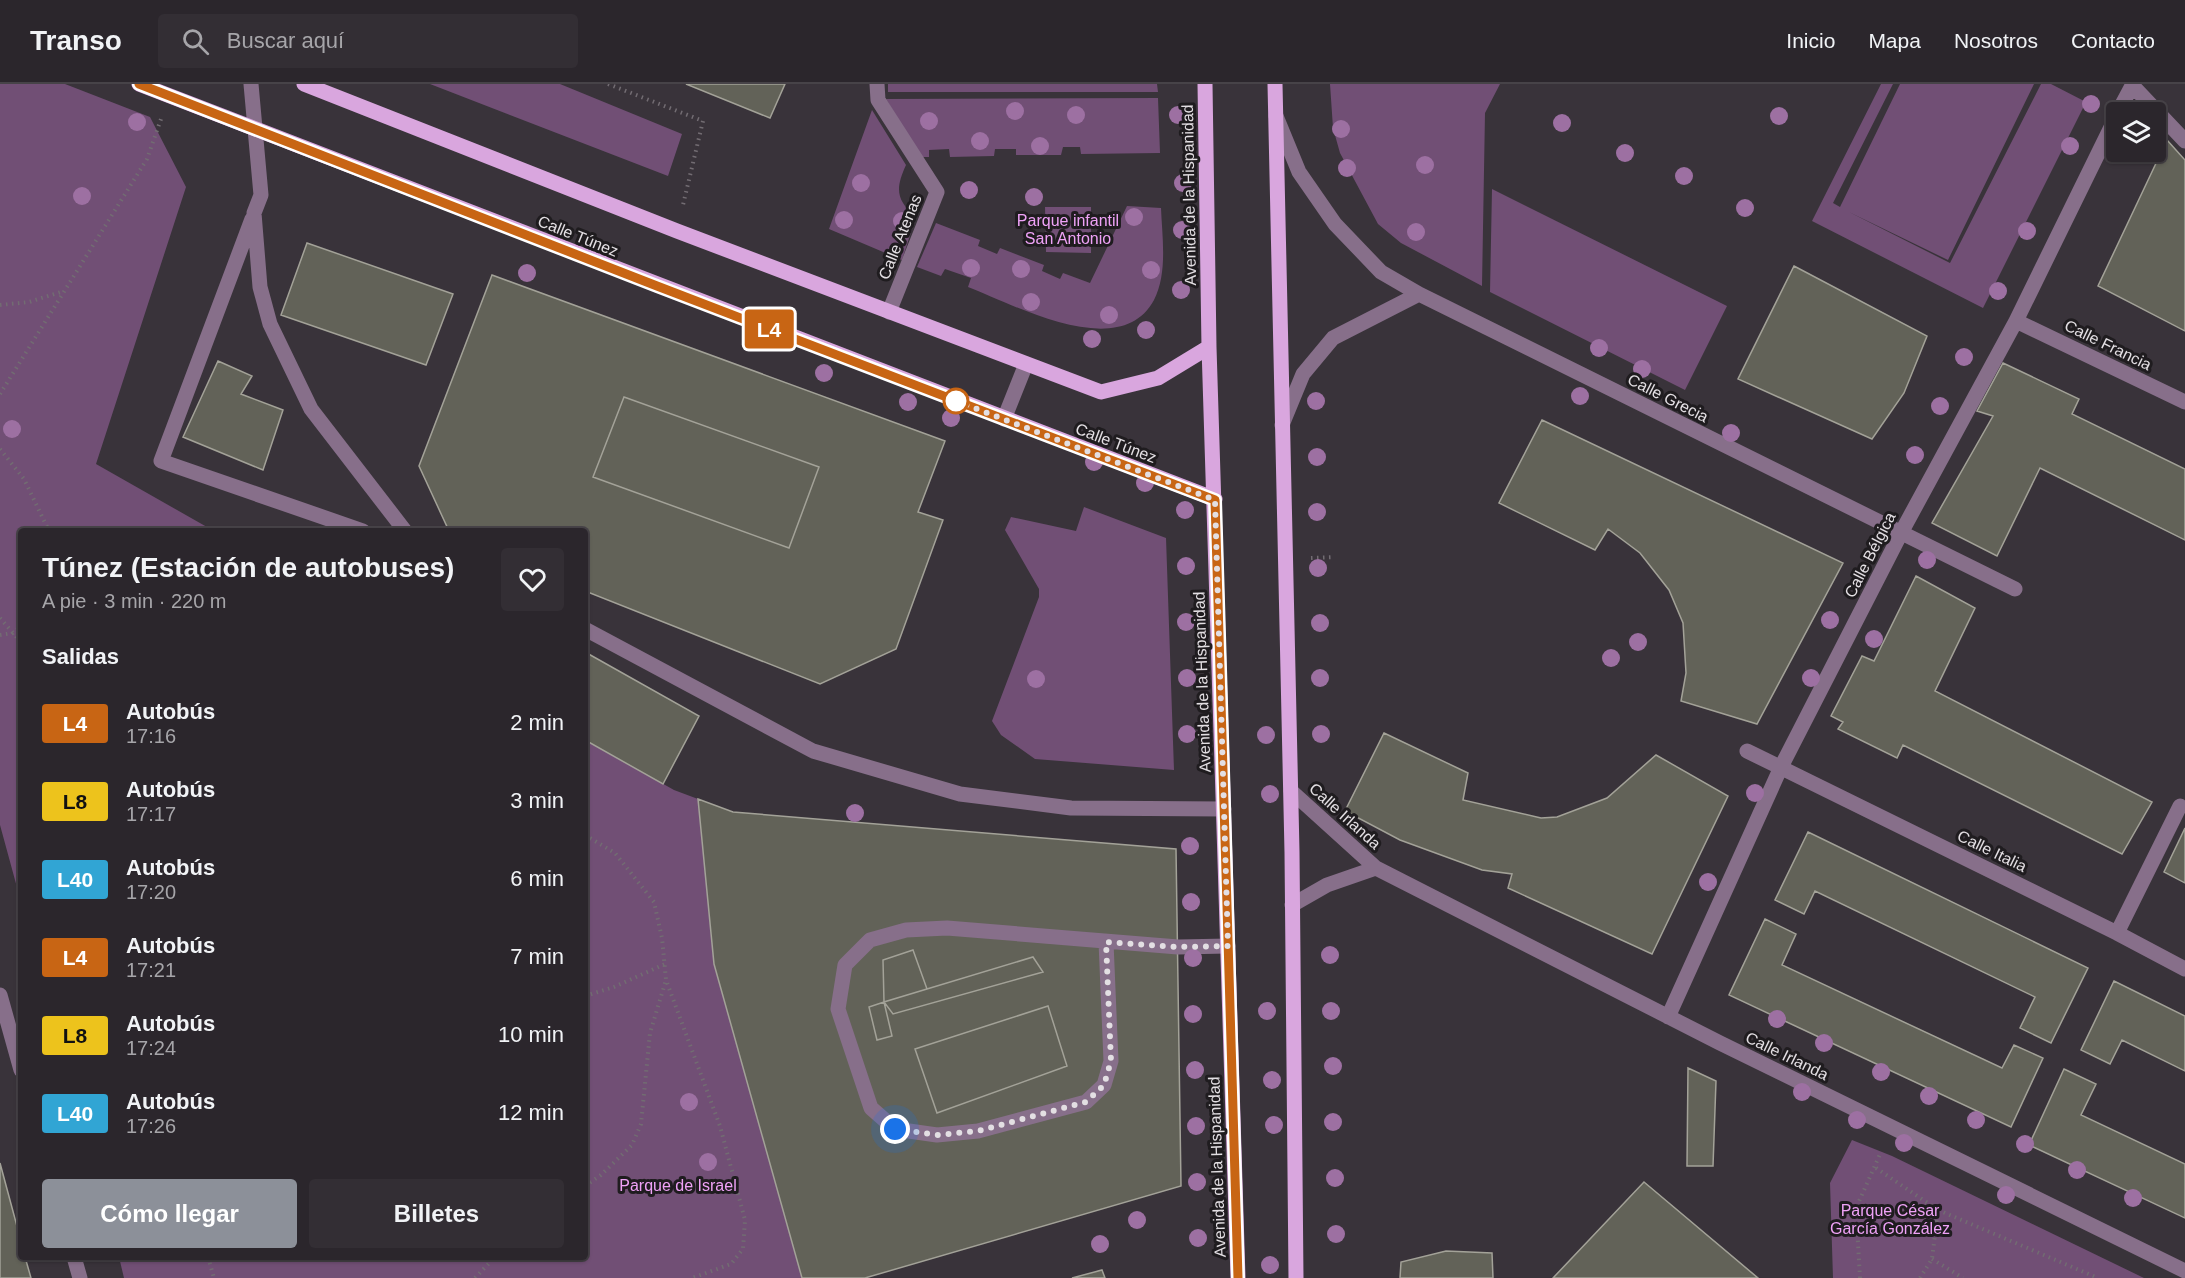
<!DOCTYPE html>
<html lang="es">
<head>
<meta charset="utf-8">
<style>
  body { margin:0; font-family:Arial,sans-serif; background:#332e34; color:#f1f3f6; height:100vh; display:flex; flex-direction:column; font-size:22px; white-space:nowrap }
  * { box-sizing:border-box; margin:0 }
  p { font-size:20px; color:#a6a5a9 }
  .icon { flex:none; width:33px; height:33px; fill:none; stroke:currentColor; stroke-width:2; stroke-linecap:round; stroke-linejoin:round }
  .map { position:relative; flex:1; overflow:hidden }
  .drawer { position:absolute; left:18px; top:444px; width:570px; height:732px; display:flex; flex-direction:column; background:#2b262c; border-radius:6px; box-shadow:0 2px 4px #0004,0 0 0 2px #474348 }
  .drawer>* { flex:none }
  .badge { padding:0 12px; border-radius:4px; font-size:21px; line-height:39px }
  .controls { position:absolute; left:2106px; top:18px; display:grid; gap:12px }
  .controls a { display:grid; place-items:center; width:60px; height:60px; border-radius:6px; background:#2b262c; box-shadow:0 2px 4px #0004,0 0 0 2px #474348; font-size:30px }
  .you { position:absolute; width:30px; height:30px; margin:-15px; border:4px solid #fff; border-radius:50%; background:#1a73e8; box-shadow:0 0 0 9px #1a73e833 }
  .map>.badge { position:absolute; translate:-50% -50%; box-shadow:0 0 0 3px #fff }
  h2 { padding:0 24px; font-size:22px; line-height:54px }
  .round { display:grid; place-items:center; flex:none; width:63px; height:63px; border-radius:6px; background:#332e34 }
  .headline { display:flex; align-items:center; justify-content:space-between; height:102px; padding:0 24px }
  h1 { font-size:28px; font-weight:800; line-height:45px }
  .action { display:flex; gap:12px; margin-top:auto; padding:12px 24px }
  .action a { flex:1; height:69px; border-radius:6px; background:#8c9099; color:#fff; font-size:24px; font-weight:800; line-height:69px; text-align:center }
  .action a+a { background:#332e34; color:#f1f3f6 }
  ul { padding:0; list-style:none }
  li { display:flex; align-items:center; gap:18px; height:78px; padding:0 24px }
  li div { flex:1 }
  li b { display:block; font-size:22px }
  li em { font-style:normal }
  li .badge { min-width:66px; font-weight:700; text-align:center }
  header { display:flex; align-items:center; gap:36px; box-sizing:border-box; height:84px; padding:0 30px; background:#2b262c; border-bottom:2px solid #474348 }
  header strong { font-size:28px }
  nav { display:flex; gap:33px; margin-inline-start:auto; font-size:21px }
  .search { width:420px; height:54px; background:#332e34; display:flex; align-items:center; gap:15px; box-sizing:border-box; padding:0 21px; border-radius:6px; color:#a6a5a9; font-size:22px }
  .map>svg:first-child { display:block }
  .green { fill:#714f75 }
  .building { fill:#626258; stroke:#a3a298; stroke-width:1.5 }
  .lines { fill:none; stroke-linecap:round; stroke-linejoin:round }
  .path { stroke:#726c72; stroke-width:4; stroke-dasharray:1.5 4.5; stroke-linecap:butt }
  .minor { stroke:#876f8a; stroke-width:15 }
  .major { stroke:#d9a6de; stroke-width:15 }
  .tree { fill:#9d70a2 }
  .line-casing { stroke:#fff; stroke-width:14 }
  .line { stroke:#c86514; stroke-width:9 }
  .walk { stroke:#e3dfe3; stroke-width:6; stroke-dasharray:0 10.8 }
  .stop-dot { fill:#fff; stroke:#c86514; stroke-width:3 }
  .labels { text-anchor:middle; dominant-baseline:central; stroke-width:6; stroke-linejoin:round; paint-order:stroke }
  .street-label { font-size:16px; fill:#e3dfe3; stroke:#1f1c1f }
  .park-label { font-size:16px; fill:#efa2f7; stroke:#1f1c1f }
</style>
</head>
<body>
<header>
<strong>Transo</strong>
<div class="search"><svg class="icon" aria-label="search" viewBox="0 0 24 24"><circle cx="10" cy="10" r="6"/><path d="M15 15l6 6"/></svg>Buscar aquí</div>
<nav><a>Inicio</a><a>Mapa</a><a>Nosotros</a><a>Contacto</a></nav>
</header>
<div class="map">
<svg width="2185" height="1194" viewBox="0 0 2185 1194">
  <rect width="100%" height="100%" fill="#39333a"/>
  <path class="green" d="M0,0H65L150,33L186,103L96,380L214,447H21V818L0,741Z
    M430,0H560L682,50L668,92Z
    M888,0H1157L1158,8H888Z
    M1330,0H1500L1485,29L1482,202L1401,159L1378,140L1340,69L1333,44Z
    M1881,0H1893L1833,119L1840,123L1900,0H2034L1948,176L1849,128L1950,179L2041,0H2051L2086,18L1983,224L1812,137Z
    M1158,14L1160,69L1081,70L1080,63H1063L1061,71H1016V65H995L994,72L950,73L949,65L929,66V73H921L886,15Z
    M872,26L906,81C895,105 896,116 916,133L902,176L829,145Z
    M1492,105L1727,222L1685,306L1490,208Z
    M1127,122L1161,124C1162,152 1168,189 1154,216C1120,279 1015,221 968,203L971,194L945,185L941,192L917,183L936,139L980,156L978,162L997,170L1000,164L1044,181L1042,187L1060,195L1063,189L1090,199Z
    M1045,123H1091V169L1046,168Z
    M1084,423L1166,454L1174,686L1035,675L1001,651L992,637L1039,513V505L1005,446L1011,433L1076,447Z
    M585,656L674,706L698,715L714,880L802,1194H124L119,1173H585Z
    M1852,1056L1892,1072L2144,1194H1833L1830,1099Z"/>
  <path class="building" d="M686,0H785L770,34Z
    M2167,56L2185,76V247L2098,202Z
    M307,159L453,210L426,281L281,231Z
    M1794,182L1927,252L1904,309L1872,355L1738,295Z
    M492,191L945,357L918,428L943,436L896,565L820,600L585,507V447H449L419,382Z
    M218,277L252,292L241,310L283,326L263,386L183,353Z
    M2003,279L2079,315L2072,330L2185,385V456L2040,384L1997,472L1932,439L1993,332L1977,327Z
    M624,313L819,383L789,464L593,393Z
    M1542,336L1843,479L1757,640L1681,617L1686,589L1683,539L1669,506L1640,469L1608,445L1595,466L1499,419Z
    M1916,492L1975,524L1935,607L2152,718L2122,770L1903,661L1897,674L1838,645L1843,638L1831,632L1862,572L1874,577Z
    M585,568L699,632L663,700L585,656Z
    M1384,649L1468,689L1463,716L1541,734L1557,733L1607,714L1656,671L1728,712L1652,870L1508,804L1512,790L1482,786L1400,756L1345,727Z
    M698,715L733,728L1176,765L1181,1102L865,1194H802L714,880Z
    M2185,744V799L2164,788Z
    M1808,748L2088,884L2051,959L2020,944L2035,913L1815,807L1804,830L1775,816Z
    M1765,835L1796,850L1782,881L2002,984L2014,961L2043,974L2011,1043L1729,911Z
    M913,866L927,905L884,918L883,876Z
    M1033,873L1043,888L893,930L884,918Z
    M2114,897L2185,932V987L2122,956L2110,980L2081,966Z
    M884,918L892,952L877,956L869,923Z
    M1048,922L1067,982L937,1029L915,965Z
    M1688,984L1716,997L1713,1082H1687Z
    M2064,985L2096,1000L2081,1031L2185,1080V1134L2029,1061Z
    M0,1079L21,1157V1173H25L31,1194H0Z
    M1644,1098L1758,1194H1553Z
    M1446,1167L1492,1169L1493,1194H1400L1401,1178Z
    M1102,1186L1105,1194H1072Z"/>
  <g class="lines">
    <path class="path" d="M608,0L703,37L683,121
      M0,221L29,218L64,207
      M0,310L147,75L161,35
      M0,365L24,395L49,447
      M1311,474L1334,473
      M0,534L21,558
      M0,551L13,549L21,542
      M585,751L615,769L654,818L662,854L666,896L720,1042L745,1136L743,1165L731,1180L692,1194
      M585,912L614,903L665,880
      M1876,1084L1938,1126
      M585,1102L601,1091L632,1061L641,1040L650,949L666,896
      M208,1173L214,1194
      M1932,1175L1963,1194
      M475,1194L495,1173
      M1860,1194L1856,1124L1881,1068
      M1920,1194L1932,1175L1938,1126L2098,1194"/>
    <path class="minor" d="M251,0L261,111L254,129L260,203L270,240L311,325L405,447
      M877,0L878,16L937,108L889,228
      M2132,1L2185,57
      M2118,28L2133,0
      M1276,32L1299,88L1335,140L1381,188L1419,210L2015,505
      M252,135L161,377L363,447
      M2016,237L2185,318
      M1004,335L1026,280
      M1282,341L1303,290L1333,254L1419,210
      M585,545L813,667L960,710L1071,724L1224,725
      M1747,667L2117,849L2185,885
      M1291,707L1376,784L1720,959L2185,1187
      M1292,821L1327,801L1376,784
      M2117,849L2180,722
      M1106,858L1111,977L1104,1001L1086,1018L978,1047L937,1051L895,1045L871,1024L838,925L845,881L870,856L906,846L947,844L1178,863L1228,862
      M0,911L21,986
      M1668,933L1781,683L1901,449L2016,237L2116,33
      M74,1173L80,1194"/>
    <path class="major" d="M139,0L1215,415
      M304,0L677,147L1101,308L1158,294L1209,263
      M1205,0L1209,263L1238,1194
      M1275,0L1292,768L1296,1194"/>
  </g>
  <g class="tree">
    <circle cx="2091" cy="20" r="9"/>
    <circle cx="1015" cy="27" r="9"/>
    <circle cx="1076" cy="31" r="9"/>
    <circle cx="1178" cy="31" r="9"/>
    <circle cx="1779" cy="32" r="9"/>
    <circle cx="929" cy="37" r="9"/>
    <circle cx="137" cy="38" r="9"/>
    <circle cx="1562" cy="39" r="9"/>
    <circle cx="1341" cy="45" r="9"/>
    <circle cx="980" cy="57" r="9"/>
    <circle cx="1040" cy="62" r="9"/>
    <circle cx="2070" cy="62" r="9"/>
    <circle cx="1625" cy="69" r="9"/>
    <circle cx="1425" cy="81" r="9"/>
    <circle cx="1347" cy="84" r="9"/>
    <circle cx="1684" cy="92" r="9"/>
    <circle cx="861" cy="99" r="9"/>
    <circle cx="1183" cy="99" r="9"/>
    <circle cx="969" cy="106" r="9"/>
    <circle cx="82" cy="112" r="9"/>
    <circle cx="1034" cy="113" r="9"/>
    <circle cx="1745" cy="124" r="9"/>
    <circle cx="1134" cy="133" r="9"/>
    <circle cx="844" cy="136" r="9"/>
    <circle cx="902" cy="137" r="9"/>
    <circle cx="1182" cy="146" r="9"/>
    <circle cx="2027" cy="147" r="9"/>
    <circle cx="1416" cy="148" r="9"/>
    <circle cx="971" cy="184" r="9"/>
    <circle cx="1021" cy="185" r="9"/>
    <circle cx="1151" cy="186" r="9"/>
    <circle cx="527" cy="189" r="9"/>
    <circle cx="1181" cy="206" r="9"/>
    <circle cx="1998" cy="207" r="9"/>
    <circle cx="1031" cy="218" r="9"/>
    <circle cx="1109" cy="231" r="9"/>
    <circle cx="1146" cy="246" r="9"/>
    <circle cx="1092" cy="255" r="9"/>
    <circle cx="1599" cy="264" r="9"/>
    <circle cx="1964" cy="273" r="9"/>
    <circle cx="1642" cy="285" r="9"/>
    <circle cx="824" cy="289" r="9"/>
    <circle cx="1580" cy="312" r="9"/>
    <circle cx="1316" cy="317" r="9"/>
    <circle cx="908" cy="318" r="9"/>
    <circle cx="1940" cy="322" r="9"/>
    <circle cx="951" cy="334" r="9"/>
    <circle cx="12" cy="345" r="9"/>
    <circle cx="1731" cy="349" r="9"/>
    <circle cx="1915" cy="371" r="9"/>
    <circle cx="1317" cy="373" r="9"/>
    <circle cx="1094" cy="378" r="9"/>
    <circle cx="1145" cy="399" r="9"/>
    <circle cx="1185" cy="426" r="9"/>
    <circle cx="1317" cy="428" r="9"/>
    <circle cx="1927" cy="476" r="9"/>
    <circle cx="1186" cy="482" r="9"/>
    <circle cx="1318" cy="484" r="9"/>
    <circle cx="1830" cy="536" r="9"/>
    <circle cx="1186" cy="538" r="9"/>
    <circle cx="1320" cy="539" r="9"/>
    <circle cx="1874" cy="555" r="9"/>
    <circle cx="1638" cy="558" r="9"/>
    <circle cx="1611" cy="574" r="9"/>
    <circle cx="1187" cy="594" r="9"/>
    <circle cx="1320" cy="594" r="9"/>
    <circle cx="1811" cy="594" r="9"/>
    <circle cx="1036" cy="595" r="9"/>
    <circle cx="1187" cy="650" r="9"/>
    <circle cx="1321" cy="650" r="9"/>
    <circle cx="1266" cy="651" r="9"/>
    <circle cx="1755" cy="709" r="9"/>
    <circle cx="1270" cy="710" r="9"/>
    <circle cx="855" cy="729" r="9"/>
    <circle cx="1190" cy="762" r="9"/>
    <circle cx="1708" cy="798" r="9"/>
    <circle cx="1191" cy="818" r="9"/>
    <circle cx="1330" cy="871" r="9"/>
    <circle cx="1193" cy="874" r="9"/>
    <circle cx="1267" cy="927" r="9"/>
    <circle cx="1331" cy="927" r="9"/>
    <circle cx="1193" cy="930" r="9"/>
    <circle cx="1777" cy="935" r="9"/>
    <circle cx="1824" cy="959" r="9"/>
    <circle cx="1333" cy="982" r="9"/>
    <circle cx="1195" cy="986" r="9"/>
    <circle cx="1881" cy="988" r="9"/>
    <circle cx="1272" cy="996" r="9"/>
    <circle cx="1802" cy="1008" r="9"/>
    <circle cx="1929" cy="1012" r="9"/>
    <circle cx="689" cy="1018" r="9"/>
    <circle cx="1857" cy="1036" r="9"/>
    <circle cx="1976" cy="1036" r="9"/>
    <circle cx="1333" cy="1038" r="9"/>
    <circle cx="1274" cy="1041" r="9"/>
    <circle cx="1196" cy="1042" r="9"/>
    <circle cx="1904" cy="1059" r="9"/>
    <circle cx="2025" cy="1060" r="9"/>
    <circle cx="708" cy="1078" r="9"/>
    <circle cx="2077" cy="1086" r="9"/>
    <circle cx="1335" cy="1094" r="9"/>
    <circle cx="1197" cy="1098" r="9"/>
    <circle cx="2006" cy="1111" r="9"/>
    <circle cx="2133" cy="1114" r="9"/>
    <circle cx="1137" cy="1136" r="9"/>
    <circle cx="1336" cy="1150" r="9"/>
    <circle cx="1198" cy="1154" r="9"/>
    <circle cx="1100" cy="1160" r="9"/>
    <circle cx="1270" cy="1181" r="9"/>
  </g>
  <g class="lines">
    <defs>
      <path id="line" d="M139,0L657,202L1215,416L1238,1194"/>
    </defs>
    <use href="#line" class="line-casing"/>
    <use href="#line" class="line"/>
    <path class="walk" d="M895,1045L937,1051L978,1047L1086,1018L1104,1001L1111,977L1106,858L1178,863L1228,862L1215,416L956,317"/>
  </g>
  <circle class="stop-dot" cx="956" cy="317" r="12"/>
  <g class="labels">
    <g class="street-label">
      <text transform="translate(1189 111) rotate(-91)">Avenida de la Hispanidad</text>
      <text transform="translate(578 152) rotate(22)">Calle Túnez</text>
      <text transform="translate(900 153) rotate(-68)">Calle Atenas</text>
      <text transform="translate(2108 261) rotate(26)">Calle Francia</text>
      <text transform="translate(1668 314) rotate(27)">Calle Grecia</text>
      <text transform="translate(1116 359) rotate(21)">Calle Túnez</text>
      <text transform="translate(1870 471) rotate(-63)">Calle Bélgica</text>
      <text transform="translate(1202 598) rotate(-92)">Avenida de la Hispanidad</text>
      <text transform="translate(1345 732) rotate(42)">Calle Irlanda</text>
      <text transform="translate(1992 767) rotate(26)">Calle Italia</text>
      <text transform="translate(1787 972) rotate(26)">Calle Irlanda</text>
      <text transform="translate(1217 1083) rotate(-92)">Avenida de la Hispanidad</text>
    </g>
    <g class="park-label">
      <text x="1068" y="136">Parque infantil<tspan x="1068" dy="18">San Antonio</tspan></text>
      <text x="678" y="1101">Parque de Israel</text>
      <text x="1890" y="1126">Parque César<tspan x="1890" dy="18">García González</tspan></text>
    </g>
  </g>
</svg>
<div class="controls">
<a><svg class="icon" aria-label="layers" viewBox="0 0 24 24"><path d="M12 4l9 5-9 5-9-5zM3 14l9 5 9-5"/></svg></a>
</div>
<div class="you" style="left:895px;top:1045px"></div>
<b class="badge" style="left:769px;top:245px;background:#c86514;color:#fff">L4</b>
<section class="drawer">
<div class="headline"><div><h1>Túnez (Estación de autobuses)</h1><p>A pie · 3 min · 220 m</p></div><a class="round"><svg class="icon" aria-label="heart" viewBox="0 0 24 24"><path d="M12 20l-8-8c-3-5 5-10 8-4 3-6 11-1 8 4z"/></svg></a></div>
<h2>Salidas</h2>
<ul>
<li><span class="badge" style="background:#c86514;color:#fff">L4</span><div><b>Autobús</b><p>17:16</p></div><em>2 min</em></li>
<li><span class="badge" style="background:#edc31c;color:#111">L8</span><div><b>Autobús</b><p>17:17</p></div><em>3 min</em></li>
<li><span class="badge" style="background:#31a5d4;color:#fff">L40</span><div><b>Autobús</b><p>17:20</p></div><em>6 min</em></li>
<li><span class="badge" style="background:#c86514;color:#fff">L4</span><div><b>Autobús</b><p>17:21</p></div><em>7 min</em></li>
<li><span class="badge" style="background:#edc31c;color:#111">L8</span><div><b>Autobús</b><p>17:24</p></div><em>10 min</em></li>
<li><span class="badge" style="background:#31a5d4;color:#fff">L40</span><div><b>Autobús</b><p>17:26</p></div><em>12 min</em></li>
</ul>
<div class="action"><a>Cómo llegar</a><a>Billetes</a></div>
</section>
</div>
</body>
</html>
